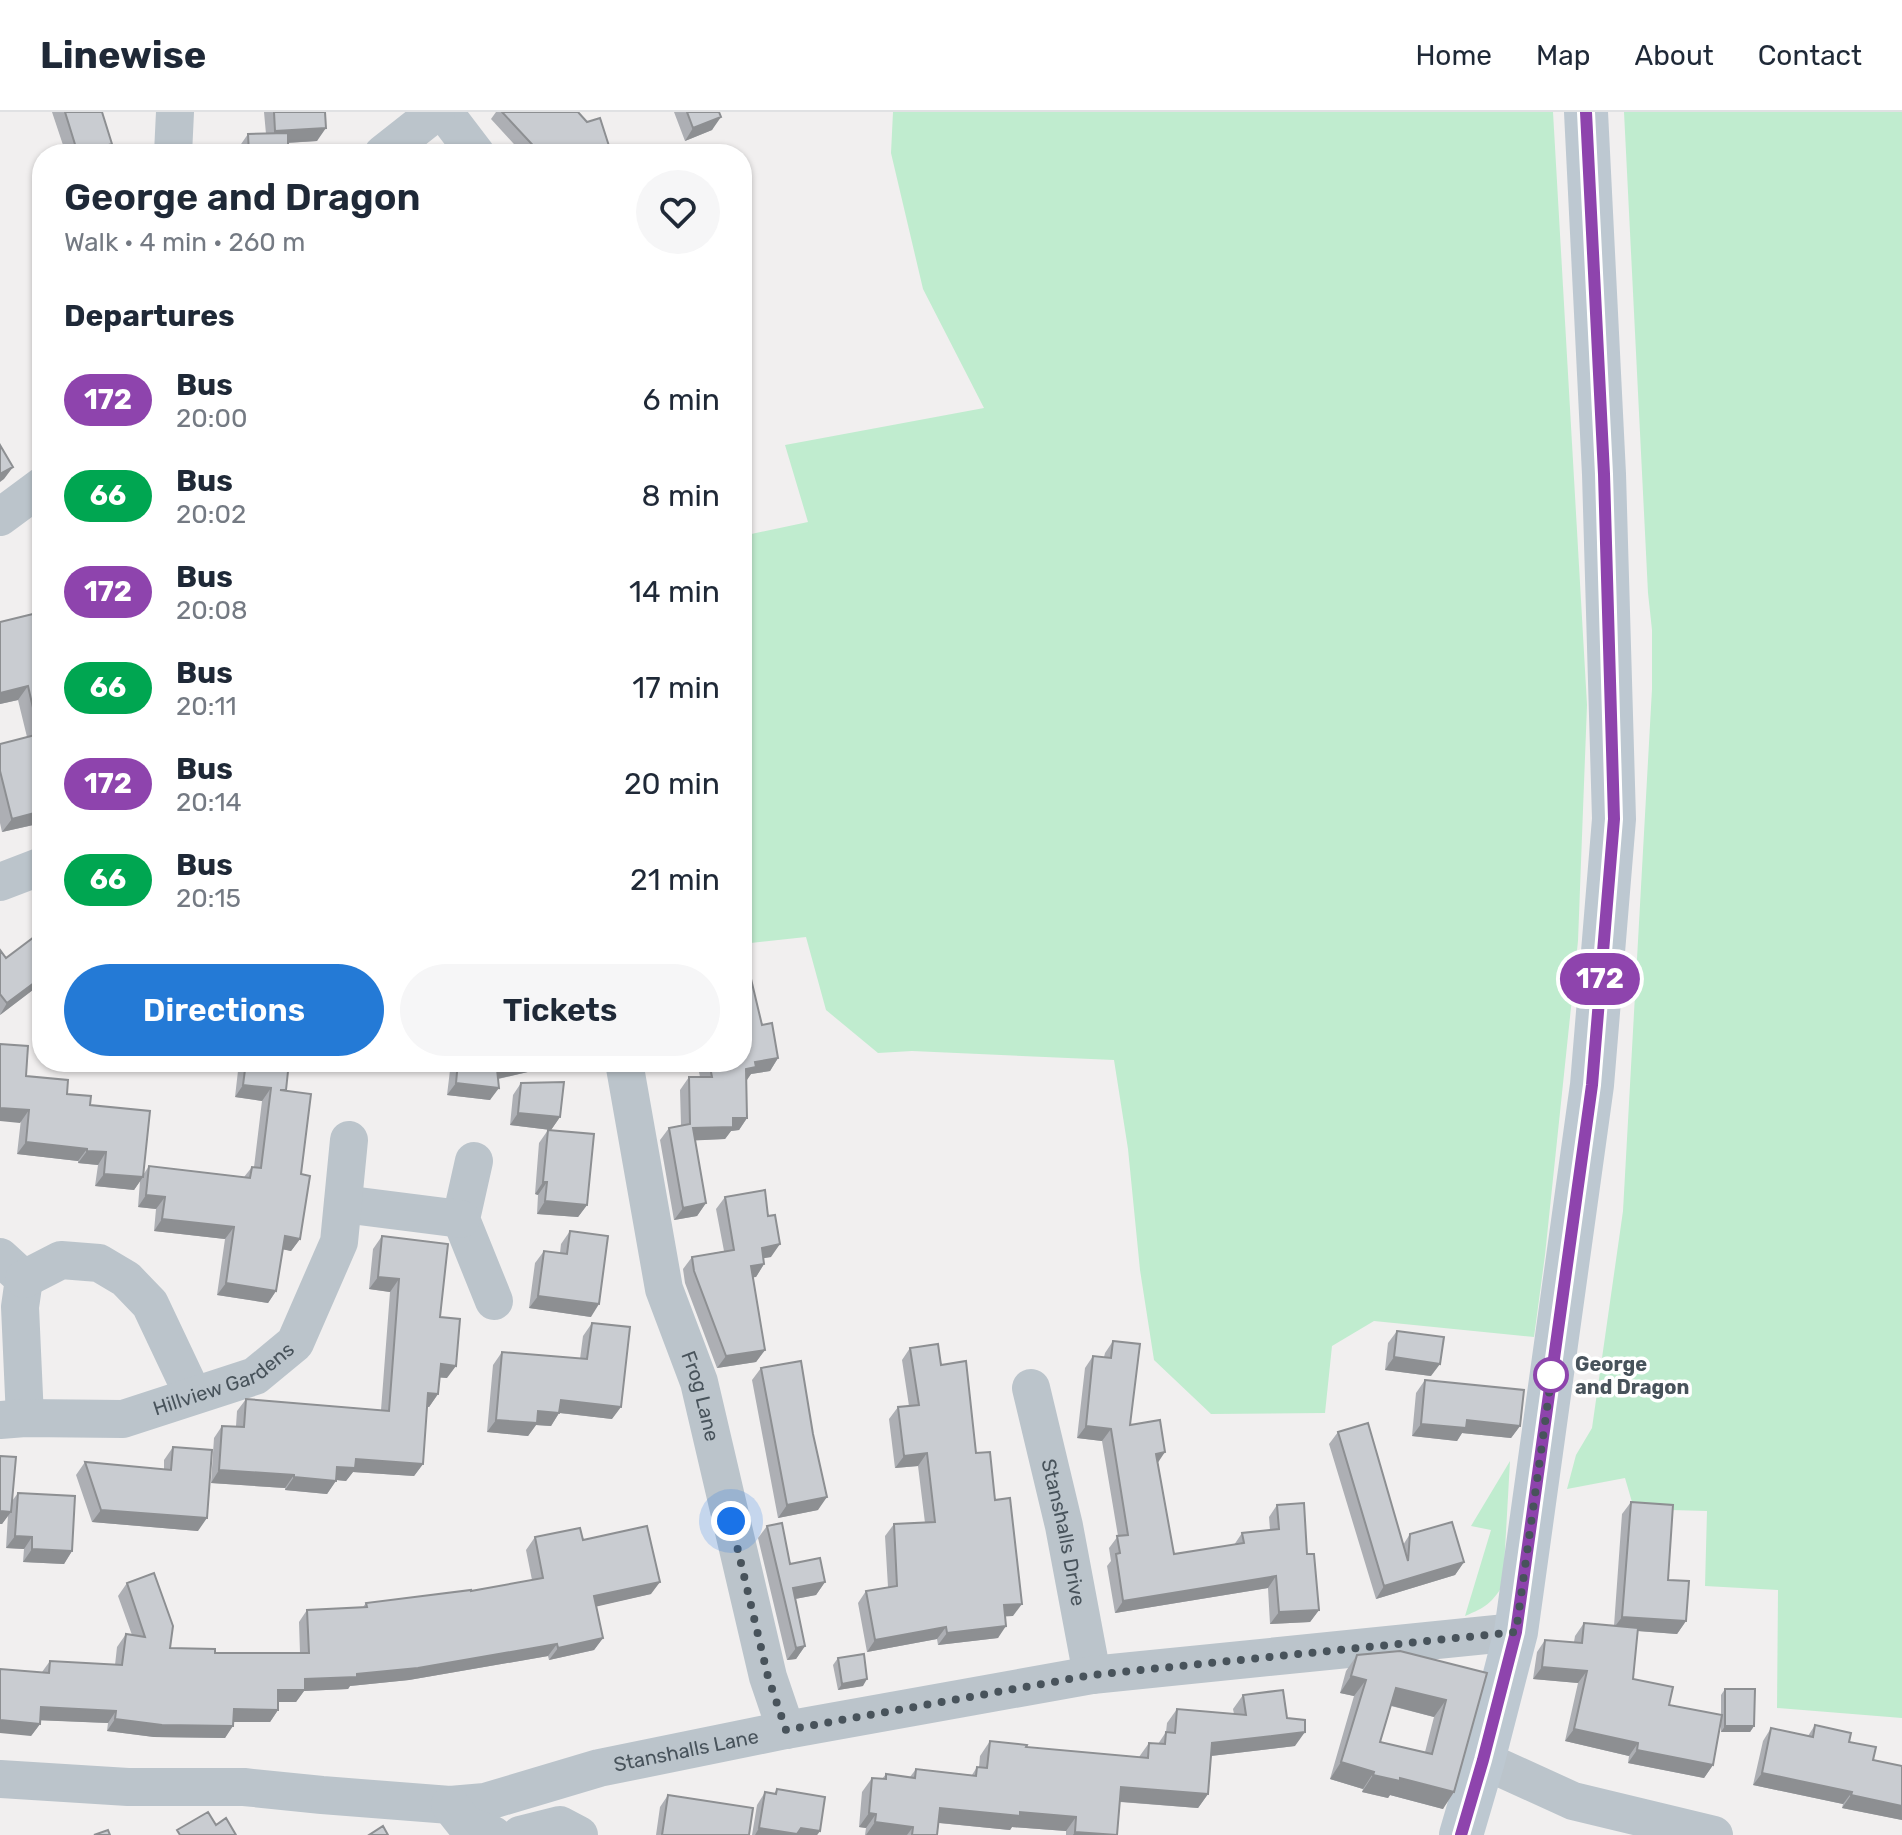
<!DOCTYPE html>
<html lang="en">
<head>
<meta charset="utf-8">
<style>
  body { margin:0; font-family:Rubik,sans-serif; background:#f6f6f7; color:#1f2937; height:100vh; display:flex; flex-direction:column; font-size:30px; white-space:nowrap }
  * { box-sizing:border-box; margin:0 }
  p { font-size:26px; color:#747a83 }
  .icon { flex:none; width:44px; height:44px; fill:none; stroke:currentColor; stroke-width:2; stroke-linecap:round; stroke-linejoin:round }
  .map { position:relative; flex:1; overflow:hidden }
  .panel { position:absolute; left:32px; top:32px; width:720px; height:928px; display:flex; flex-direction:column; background:#fff; border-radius:32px; box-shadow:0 2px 6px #0004 }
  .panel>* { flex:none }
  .badge { padding:0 16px; border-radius:26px; font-size:28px; line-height:52px }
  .you { position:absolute; width:40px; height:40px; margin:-20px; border:6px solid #fff; border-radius:50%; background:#1a73e8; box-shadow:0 0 0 12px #1a73e833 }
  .map>.badge { position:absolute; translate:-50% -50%; box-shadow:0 0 0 4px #fff }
  h2 { padding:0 32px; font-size:30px; line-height:72px }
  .round { display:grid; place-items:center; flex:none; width:84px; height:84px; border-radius:42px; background:#f6f6f7 }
  .headline { display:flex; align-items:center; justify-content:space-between; height:136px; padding:0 32px }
  h1 { font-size:38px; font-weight:600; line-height:60px }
  .button { display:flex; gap:16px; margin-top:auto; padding:16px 32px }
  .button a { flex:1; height:92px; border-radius:48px; background:#247ad6; color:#fff; font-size:32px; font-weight:600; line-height:92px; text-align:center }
  .button a+a { background:#f6f6f7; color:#1f2937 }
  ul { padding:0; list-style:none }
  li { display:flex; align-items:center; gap:24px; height:96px; padding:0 32px }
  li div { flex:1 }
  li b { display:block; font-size:30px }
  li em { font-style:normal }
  li .badge { min-width:88px; font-weight:700; text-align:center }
  header { display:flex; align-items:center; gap:48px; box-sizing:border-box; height:112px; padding:0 40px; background:#fff; border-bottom:2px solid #e0e1e3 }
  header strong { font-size:38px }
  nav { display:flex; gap:44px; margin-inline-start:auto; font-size:28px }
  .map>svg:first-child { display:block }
  .green { fill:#c0eccf }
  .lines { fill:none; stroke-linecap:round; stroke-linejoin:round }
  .street { stroke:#bbc4cb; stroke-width:38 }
  .secondary { stroke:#bdc8d1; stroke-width:44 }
  .wall { fill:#adafb4; fill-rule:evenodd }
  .shaded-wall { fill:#8d8f92 }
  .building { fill:#c9ccd1; stroke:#8d8f92; stroke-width:2; fill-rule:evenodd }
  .line-casing { stroke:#fff; stroke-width:18 }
  .line { stroke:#8e44ad; stroke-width:12 }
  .walk { stroke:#48535b; stroke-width:8; stroke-dasharray:0 14.4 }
  .stop-dot { fill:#fff; stroke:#8e44ad; stroke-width:4 }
  .labels { text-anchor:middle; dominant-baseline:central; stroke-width:7; stroke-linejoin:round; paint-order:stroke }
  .stop-label { font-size:20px; font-weight:bold; fill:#48535b; stroke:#fff; text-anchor:start }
  .street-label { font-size:20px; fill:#48535b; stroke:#fff }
</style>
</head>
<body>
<header>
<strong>Linewise</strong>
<nav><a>Home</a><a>Map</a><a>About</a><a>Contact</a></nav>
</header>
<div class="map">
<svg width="1902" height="1723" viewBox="0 0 1902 1723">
  <rect width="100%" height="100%" fill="#f1efef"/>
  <path class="green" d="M893,0H1553L1587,593L1578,829L1545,1143L1534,1225L1374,1209L1332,1234L1325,1301L1211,1302L1154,1248L1140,1158L1128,1037L1114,948L912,939L878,941L826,898L806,825L742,832V424L808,410L785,333L984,296L923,177L891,41Z
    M1624,0H1902V1606L1777,1596L1778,1478L1705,1474L1707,1399L1634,1397L1625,1366L1567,1377L1576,1343L1592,1316L1623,1099L1652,577V518L1648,481Z
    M1510,1349L1503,1473C1491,1492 1486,1495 1465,1504L1491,1418L1471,1414Z"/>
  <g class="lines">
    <g class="street">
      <path d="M444,0L476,42"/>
      <path d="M173,42L175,0"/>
      <path d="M383,42L436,0"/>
      <path d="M0,405L42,374"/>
      <path d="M0,770L42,754"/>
      <path id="s1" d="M624,950L664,1177L699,1270L768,1565L786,1618"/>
      <path d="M474,1049L461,1107L494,1189"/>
      <path d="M343,1092L461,1107"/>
      <path d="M0,1145L24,1167L20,1195L25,1306"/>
      <path d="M24,1167L61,1148L99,1151L126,1167L150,1192L193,1283"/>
      <path id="s2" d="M1031,1276L1064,1414L1092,1563"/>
      <path id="s3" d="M0,1308L25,1306L123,1307L255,1264L295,1231L339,1130L349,1028"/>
      <path d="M1483,1648L1573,1689L1714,1723"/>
      <path id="s4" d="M0,1667L128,1675H244L322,1683L450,1693L485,1690L599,1656L786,1618L1092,1563L1516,1520"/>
      <path d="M450,1693L465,1712L493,1723"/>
      <path d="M520,1723L560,1713L579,1723"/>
    </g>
    <path class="secondary" d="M1461,1723L1483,1648L1516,1520L1592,973L1614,707L1604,362L1586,0"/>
  </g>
  <path class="wall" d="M52,0H102L105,42H66Z
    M264,0H325L317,29L288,31V42H240L239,35L248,22H266Z
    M496,0H578L609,34L603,42H523L491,7Z
    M674,0H719L712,18L685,29Z
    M0,510L42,521V711L2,720L0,711V632L27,625L18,588L0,592Z
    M42,818V871L0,903V838L6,846L40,821Z
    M762,913L778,946L770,959L751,962L746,968L747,1006L739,1018L731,1019L725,1027L695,1028L706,1091L697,1104L674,1108L660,1028L669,1016L681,1013L680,978L689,965H700L697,950H742Z
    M239,950H289L286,978L301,1062L300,1127L291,1139L283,1137L276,1179L268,1191L217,1183L225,1127L154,1119L156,1097L138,1095L140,1069L134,1078L95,1074L98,1053L78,1051V1049L17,1042L26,964L67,982L90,993L143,1063L149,1054L244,1065L252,1055H254L262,989L235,985Z
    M451,950H552L549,955L498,967L490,988L447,983Z
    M521,971L560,1005L551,1018L510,1013L513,983Z
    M548,1018L587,1093L578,1105L537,1102L538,1083L535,1082L539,1031Z
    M725,1085L771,1145L763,1146L764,1152L756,1165H752L765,1238L756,1250L717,1256L685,1171L683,1157L692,1145L724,1139L716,1097Z
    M570,1119L591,1205L529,1196L535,1151L544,1139L560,1141L561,1132Z
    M382,1124L440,1205L447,1266L439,1265L438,1282L429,1295H427L423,1352L414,1364L353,1360L346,1369L336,1368L327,1382L285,1378V1376L211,1371L214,1326L222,1314H236L237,1299L246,1287L381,1298L390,1180L369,1177L373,1137Z
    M592,1211L612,1307L559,1301L551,1314L536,1313L528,1324L487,1320L493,1253L502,1240L580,1247L583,1224Z
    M1397,1219L1431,1264L1385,1258L1388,1231Z
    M1113,1229L1130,1313L1158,1351L1174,1442L1234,1433L1242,1421L1270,1418L1269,1405L1277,1393L1307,1442L1319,1498L1310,1510L1270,1512L1268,1476L1115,1501L1107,1454L1111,1449L1109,1436L1118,1424L1102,1329L1077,1326L1085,1256L1093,1244L1104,1245L1105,1241Z
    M910,1236L941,1253L995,1388L1013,1504H1005L998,1526L938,1533L937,1527L867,1540L858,1491L866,1479L888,1475L885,1424L894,1412L925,1411L918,1354L895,1356L889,1307L898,1295L909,1294L902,1248Z
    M761,1256L818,1398L778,1406L752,1268Z
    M1425,1268L1520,1314L1511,1326L1462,1321L1457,1329L1412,1324L1416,1281Z
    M1338,1320L1403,1433L1410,1422L1464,1450L1455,1463L1376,1487L1329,1332Z
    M173,1335L198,1419L92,1410L76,1363L85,1350L164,1357V1348Z
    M0,1344L12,1389L18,1381L72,1439L64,1452L23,1450L24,1437L6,1436L8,1403L2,1412H0Z
    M1631,1390L1686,1509L1677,1522L1637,1519L1633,1567L1669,1593L1721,1603V1583L1725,1577L1754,1614L1750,1620H1721V1611L1713,1653L1704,1666L1628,1651L1629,1644L1565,1629L1578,1571L1533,1567L1537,1540L1545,1528L1574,1530L1575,1524L1584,1511L1614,1514L1622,1402Z
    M767,1414L790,1452L825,1470L816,1483L795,1487L805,1534L796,1547L787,1548L758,1426Z
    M535,1425L583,1428L651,1482L596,1494L603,1526L594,1538L549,1548L548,1544L409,1568L350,1574L348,1577L304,1579L296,1590H278V1598L270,1610H234L225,1626L154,1625L107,1619L108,1611L40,1608V1612L31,1624L42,1560L50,1549L115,1553L117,1535L126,1522L132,1523L118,1484L127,1471L170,1536L215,1541H300L299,1510L307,1498L363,1495L366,1491L471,1479L532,1468L526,1438Z
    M1357,1543L1487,1561L1443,1697L1390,1683L1388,1686L1362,1680L1363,1677L1330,1667L1354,1584L1340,1581L1346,1559ZM1391,1594L1434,1605L1425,1640L1380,1630Z
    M838,1546L863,1574L838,1578L833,1553Z
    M1243,1583L1287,1606L1295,1634L1211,1644L1208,1682L1198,1696L1120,1690L1117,1723H1066V1719L1012,1715L1010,1718L939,1711L937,1723H865L866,1716L859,1715L862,1680L872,1666L882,1667L886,1662L910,1665L916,1657L972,1663L977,1655H979L980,1644L990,1629L1026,1635L1139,1645L1149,1631L1158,1632L1166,1620L1167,1611L1177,1597L1234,1602L1233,1597Z
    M1815,1613L1849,1630L1873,1648L1902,1654V1708L1842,1696L1843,1692L1753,1673L1763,1629L1771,1616L1808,1624Z
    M777,1677L820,1719L817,1723H752L757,1693L765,1680L774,1682Z
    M668,1683L749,1723H656L660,1695Z"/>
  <path class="shaded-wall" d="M721,5L712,18L685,29L693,16Z
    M326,16L317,29L266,32L275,19Z
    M112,32L105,42H81Z
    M609,34L603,42H583Z
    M13,355L4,367L0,370V362Z
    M28,574L18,588L0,592V581Z
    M42,699V711L2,720L12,707Z
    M42,865V871L0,903L7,891Z
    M778,946L770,959L751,962L747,968L746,957L755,950Z
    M526,950H552L549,955L488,969L497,957Z
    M456,971L499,976L490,988L447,983Z
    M243,973L271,976L262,989L235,985Z
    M0,996L29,998L20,1011L0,1009Z
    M518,1001L560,1005L551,1018L510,1013Z
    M733,1006H747L739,1018L731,1019L725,1027L684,1029L693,1016Z
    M26,1030L87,1037L78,1049L17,1042Z
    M87,1039L106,1040L98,1053L78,1051Z
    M104,1062L143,1065L134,1078L95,1074Z
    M543,1070H547L538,1083L535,1082Z
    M146,1083L165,1085L156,1097L138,1095Z
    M545,1089L587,1093L578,1105L537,1102Z
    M706,1091L697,1104L674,1108L683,1096Z
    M162,1107L234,1115L225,1127L154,1119Z
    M285,1124L300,1127L291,1139L276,1136Z
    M780,1132L771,1145L753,1148L762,1136Z
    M764,1152L756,1165L742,1167L751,1154Z
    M378,1165L399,1167L390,1180L369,1177Z
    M226,1171L276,1179L268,1191L217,1183Z
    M538,1184L599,1192L591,1205L529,1196Z
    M765,1238L756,1250L717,1256L726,1244Z
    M1394,1245L1440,1252L1431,1264L1385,1258Z
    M441,1252L456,1254L447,1266L432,1265Z
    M428,1281L438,1282L429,1295L419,1294Z
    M561,1288L621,1295L612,1307L552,1300Z
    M538,1299L559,1301L551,1314L536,1313L528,1324L487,1320L496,1308Z
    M1467,1308L1520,1314L1511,1326L1462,1321L1457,1329L1412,1324L1421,1312Z
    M1086,1314L1111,1317L1102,1329L1077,1326Z
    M1165,1340L1157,1352L1156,1342Z
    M927,1341L918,1354L895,1356L904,1344Z
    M356,1347L423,1352L414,1364L353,1360L346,1369L328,1367L337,1355Z
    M219,1358L294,1363L285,1376L211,1371Z
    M294,1365L336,1369L327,1382L285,1378Z
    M827,1385L818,1398L778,1406L787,1393Z
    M101,1398L207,1406L198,1419L92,1410Z
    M0,1399L11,1400L2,1412H0Z
    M15,1424L32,1425L24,1437L6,1436Z
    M32,1437L72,1439L64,1452L23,1450Z
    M1464,1450L1455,1463L1376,1487L1384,1474Z
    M1276,1464L1268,1476L1115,1501L1123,1489Z
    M660,1470L651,1482L586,1497L594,1484Z
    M825,1470L816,1483L784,1489L793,1476Z
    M1022,1492L1013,1504L996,1505L1004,1493Z
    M1319,1498L1310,1510L1270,1512L1279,1500Z
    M1622,1505L1686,1509L1677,1522L1613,1517Z
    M1006,1514L998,1526L938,1533L947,1521Z
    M946,1515L937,1527L867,1540L875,1528Z
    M603,1526L594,1538L549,1548L558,1536Z
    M557,1532L548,1544L409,1568L350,1574L348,1577L304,1579L296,1590H270L278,1578L305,1567L357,1562Z
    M805,1534L796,1547L787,1548L796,1536Z
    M1542,1555L1587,1559L1578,1571L1533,1567Z
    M1351,1564L1366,1568L1354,1584L1340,1581Z
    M867,1567L863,1574L838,1578L842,1572Z
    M1396,1576L1446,1588L1434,1605L1385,1592Z
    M41,1595L116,1599L108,1611L33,1608Z
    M234,1597L278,1598L270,1610H225Z
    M115,1607L233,1614L225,1626L154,1625L107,1619Z
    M0,1608L40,1612L31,1624L0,1621Z
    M1725,1614H1754L1750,1620H1721Z
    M1574,1617L1638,1631L1629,1644L1565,1629Z
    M1305,1620L1295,1634L1202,1645L1212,1631Z
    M1637,1638L1713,1653L1704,1666L1628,1651Z
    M1341,1650L1374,1660L1363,1677L1330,1667Z
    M1762,1661L1852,1680L1843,1692L1753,1673Z
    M1373,1663L1400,1666L1454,1680L1443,1697L1390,1683L1388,1686L1362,1680Z
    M1121,1675L1208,1682L1198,1696L1111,1689Z
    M1851,1683L1902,1694V1708L1842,1696Z
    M940,1696L1020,1700L1076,1705L1066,1719L1012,1715L1010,1718L930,1710Z
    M869,1701L876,1702L866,1716L859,1715Z
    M875,1710L913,1715L907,1723H866Z
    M759,1716H801L820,1719L817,1723H755Z
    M1075,1720L1109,1723H1073Z"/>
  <path class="building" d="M65,0H102L112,32L78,42Z
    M274,0H325L326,16L275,19Z
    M502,0H578L587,10L600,6L609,34L583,42H541Z
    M687,0H719L721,5L693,16Z
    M288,21V42H249L248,22Z
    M0,333L13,355L0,362Z
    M37,501L42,521V699L12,707L0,659V632L39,622L28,574L0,581V510Z
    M42,819V865L7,891L0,882V838L6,846Z
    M746,846L762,913L772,911L778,946L755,950L756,955L746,957L747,1006H733V1015L693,1016L706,1091L683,1096L669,1016L690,1012L689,965H712L709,950H742V847Z
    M0,932L28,934L26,964L68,968L67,982L91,984L90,993L150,999L143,1065L104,1062L106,1040L87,1039V1037L26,1030L29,998L0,996Z
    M246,950H289L286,978H280L311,982L301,1062L310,1064L300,1127L285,1124L276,1179L226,1171L234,1115L162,1107L165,1085L146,1083L149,1054L250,1066L252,1055L261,1056L271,976L243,973Z
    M458,950H526L497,957L499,976L456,971Z
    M564,970L560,1005L518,1001L521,971Z
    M548,1018L594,1022L587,1093L545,1089L547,1070H543Z
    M765,1078L768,1104L775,1103L780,1132L762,1136L764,1152L751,1154L765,1238L726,1244L694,1159L692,1145L734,1138L725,1085Z
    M570,1119L608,1124L599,1192L538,1184L544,1139L567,1142Z
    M382,1124L448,1132L440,1205L460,1207L456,1254L441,1252L438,1282L428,1281L423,1352L356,1347L355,1356L337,1355L336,1369L294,1365V1363L219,1358L222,1314L244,1315L246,1287L389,1299L399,1167L378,1165Z
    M592,1211L630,1215L621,1295L561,1288L559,1301L538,1299L537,1311L496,1308L502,1240L587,1247Z
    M1397,1219L1444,1225L1440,1252L1394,1245Z
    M1113,1229L1140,1232L1130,1313L1160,1308L1165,1340L1156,1342L1174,1442L1244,1431L1242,1421L1279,1417L1277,1393L1304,1391L1307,1442H1314L1319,1498L1279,1500L1276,1464L1123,1489L1116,1442L1120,1441L1117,1424L1128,1423L1111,1317L1086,1314L1093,1244L1111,1246Z
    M938,1232L941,1253L966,1249L976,1341L990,1340L995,1388L1010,1386L1022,1492L1004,1493L1006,1514L947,1521L946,1515L875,1528L866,1479L897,1474L894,1412L935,1410L927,1341L904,1344L898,1295L919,1293L910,1236Z
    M801,1249L813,1322L827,1385L787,1393L761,1256Z
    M1425,1268L1524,1278L1520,1314L1467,1308L1466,1316L1421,1312Z
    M1368,1311L1408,1449L1410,1422L1452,1410L1464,1450L1384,1474L1338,1320Z
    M173,1335L212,1338L207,1406L101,1398L85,1350L171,1358Z
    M0,1344L16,1345L11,1400L0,1399Z
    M18,1381L75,1384L72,1439L32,1437V1425L15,1424Z
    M1631,1390L1673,1393L1668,1468L1689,1469L1686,1509L1622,1505Z
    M782,1411L790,1452L820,1446L825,1470L793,1476L805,1534L796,1536L767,1414Z
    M647,1414L660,1470L594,1484L603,1526L558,1536L557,1532L418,1556L357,1562V1565L305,1567V1578H278V1598L234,1597L233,1614L162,1613L115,1607L116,1599L41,1595L40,1612L0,1608V1557L49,1561L50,1549L122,1553L126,1522L145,1525L127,1471L154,1461L173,1514L170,1536L215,1537V1541H309L307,1498L367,1495L366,1491L471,1478V1479L543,1466L535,1425L580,1416L583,1428Z
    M1584,1511L1638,1516L1633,1567L1673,1575L1669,1593L1722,1603L1713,1653L1637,1638L1638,1631L1574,1617L1587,1559L1542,1555L1545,1528L1582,1531Z
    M1400,1539L1487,1561L1454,1680L1400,1666V1669L1373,1663L1374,1660L1341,1650L1366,1568L1351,1564L1357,1543ZM1396,1576L1446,1588L1432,1642L1380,1630Z
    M864,1542L867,1567L842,1572L838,1546Z
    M1725,1577H1755L1754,1614H1725Z
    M1283,1578L1287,1606L1305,1608V1620L1212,1631L1208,1682L1121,1675L1117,1723L1075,1720L1076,1705L1020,1700V1704L940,1696L937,1723H912L913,1715L875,1710L876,1702L869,1701L872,1666L886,1667V1662L915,1666L916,1657L976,1664L977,1655L987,1656L990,1629L1027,1633L1026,1635L1148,1646L1149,1631L1165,1632L1166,1620L1175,1621L1177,1597L1246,1603L1243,1583Z
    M1815,1613L1851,1621L1849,1630L1876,1635L1873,1648L1902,1654V1694L1851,1683L1852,1680L1762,1661L1771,1616L1813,1625Z
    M777,1677L825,1685L820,1719L801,1716L797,1722L759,1716L765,1680L776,1682Z
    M668,1683L753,1696L749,1723H662Z
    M208,1700L216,1713L226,1706L236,1723H180L177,1718Z
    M383,1714L388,1723H369Z
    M108,1718L110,1723H94Z"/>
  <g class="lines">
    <defs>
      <path id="line" d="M1461,1723L1483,1648L1516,1520L1592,973L1614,707L1604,362L1586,0"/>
    </defs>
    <use href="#line" class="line-casing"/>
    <use href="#line" class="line"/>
    <path class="walk" d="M731,1409L768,1565L786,1618L1092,1563L1516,1520L1553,1253L1551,1263"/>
  </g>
  <circle class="stop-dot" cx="1551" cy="1263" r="16"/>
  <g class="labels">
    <g class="stop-label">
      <text x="1575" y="1252">George<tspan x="1575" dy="23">and Dragon</tspan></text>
    </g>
    <g class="street-label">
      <text stroke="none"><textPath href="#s3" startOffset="232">Hillview Gardens</textPath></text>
      <text stroke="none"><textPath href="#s1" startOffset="344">Frog Lane</textPath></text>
      <text stroke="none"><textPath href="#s2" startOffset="148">Stanshalls Drive</textPath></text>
      <text stroke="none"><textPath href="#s4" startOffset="694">Stanshalls Lane</textPath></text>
    </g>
  </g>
</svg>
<div class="you" style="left:731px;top:1409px"></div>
<b class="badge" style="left:1600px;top:867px;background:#8e44ad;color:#fff">172</b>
<section class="panel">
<div class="headline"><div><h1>George and Dragon</h1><p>Walk · 4 min · 260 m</p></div><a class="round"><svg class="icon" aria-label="heart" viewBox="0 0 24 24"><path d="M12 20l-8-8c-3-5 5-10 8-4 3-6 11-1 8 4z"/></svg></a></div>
<h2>Departures</h2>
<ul>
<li><span class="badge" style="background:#8e44ad;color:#fff">172</span><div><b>Bus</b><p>20:00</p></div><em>6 min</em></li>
<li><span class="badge" style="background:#00a651;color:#fff">66</span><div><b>Bus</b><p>20:02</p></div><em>8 min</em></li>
<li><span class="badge" style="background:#8e44ad;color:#fff">172</span><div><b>Bus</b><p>20:08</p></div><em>14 min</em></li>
<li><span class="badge" style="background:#00a651;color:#fff">66</span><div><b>Bus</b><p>20:11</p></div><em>17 min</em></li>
<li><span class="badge" style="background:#8e44ad;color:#fff">172</span><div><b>Bus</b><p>20:14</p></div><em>20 min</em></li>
<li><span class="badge" style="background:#00a651;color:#fff">66</span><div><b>Bus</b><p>20:15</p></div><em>21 min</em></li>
</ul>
<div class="button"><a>Directions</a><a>Tickets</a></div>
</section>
</div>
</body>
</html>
